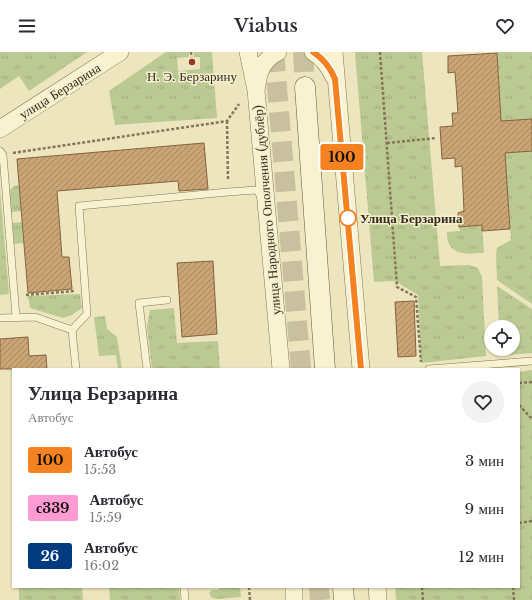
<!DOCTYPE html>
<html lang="ru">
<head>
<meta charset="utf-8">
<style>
  body { margin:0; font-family:"Libre Baskerville",serif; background:#f2f2f3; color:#2b2b33; height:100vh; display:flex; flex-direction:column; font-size:15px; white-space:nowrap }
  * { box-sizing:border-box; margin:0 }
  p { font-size:13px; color:#7c7c81 }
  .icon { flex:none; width:22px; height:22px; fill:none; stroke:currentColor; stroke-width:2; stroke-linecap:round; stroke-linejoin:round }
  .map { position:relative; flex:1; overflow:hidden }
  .details { position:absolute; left:12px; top:316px; width:508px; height:220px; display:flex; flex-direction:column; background:#fff; border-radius:0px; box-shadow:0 1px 3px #0004 }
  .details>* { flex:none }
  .badge { padding:0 8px; border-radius:3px; font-size:14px; line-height:26px }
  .fabs { position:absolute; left:484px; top:268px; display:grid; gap:8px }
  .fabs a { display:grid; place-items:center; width:36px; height:36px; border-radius:50%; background:#fff; box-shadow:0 1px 3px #0004; font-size:20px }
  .map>.badge { position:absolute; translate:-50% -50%; box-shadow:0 0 0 2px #fff }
  .round { display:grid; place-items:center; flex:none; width:42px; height:42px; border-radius:21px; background:#f2f2f3 }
  .head { display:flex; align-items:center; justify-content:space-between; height:68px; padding:0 16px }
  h1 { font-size:19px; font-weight:600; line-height:30px }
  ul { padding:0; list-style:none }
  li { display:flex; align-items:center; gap:12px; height:48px; padding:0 16px }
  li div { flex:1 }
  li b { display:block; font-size:15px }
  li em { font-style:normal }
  li .badge { min-width:44px; font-weight:700; text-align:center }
  header { display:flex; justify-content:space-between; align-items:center; height:52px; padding:0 16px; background:#fff; font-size:18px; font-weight:600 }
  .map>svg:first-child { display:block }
  .grass { fill:url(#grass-tufts) }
  .building { fill:url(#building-hatch); stroke:#83633d }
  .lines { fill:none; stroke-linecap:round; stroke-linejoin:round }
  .secondary-tunnel { stroke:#c8c09e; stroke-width:20; stroke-dasharray:20 10; stroke-linecap:butt }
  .service-casing { stroke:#847657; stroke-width:8 }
  .tertiary-casing { stroke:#847657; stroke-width:18 }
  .secondary-casing { stroke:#66573b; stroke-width:21 }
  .path { stroke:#847657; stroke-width:2.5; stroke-dasharray:3 2; stroke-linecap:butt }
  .service { stroke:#f8f2d1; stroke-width:7 }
  .tertiary { stroke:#f8f2d1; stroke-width:17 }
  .secondary { stroke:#f8f2d1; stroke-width:20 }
  .line-casing { stroke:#fff; stroke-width:9 }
  .line { stroke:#f58220; stroke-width:6 }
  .poi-dot { fill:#923728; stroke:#f4efcd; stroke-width:1.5 }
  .stop-dot { fill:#fff; stroke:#f58220; stroke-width:2 }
  .labels { text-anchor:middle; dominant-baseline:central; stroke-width:3; stroke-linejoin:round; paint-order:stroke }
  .poi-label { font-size:13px; fill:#342b1c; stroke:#f4efcd }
  .street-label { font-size:13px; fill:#342b1c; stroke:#f4efcd }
  .stop-label { font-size:13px; font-weight:bold; fill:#342b1c; stroke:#f4efcd; text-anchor:start }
</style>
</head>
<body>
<header><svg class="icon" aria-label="menu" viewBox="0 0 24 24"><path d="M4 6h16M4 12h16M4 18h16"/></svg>Viabus<svg class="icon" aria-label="heart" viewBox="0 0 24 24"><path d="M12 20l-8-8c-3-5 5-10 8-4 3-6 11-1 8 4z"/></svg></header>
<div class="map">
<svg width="532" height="548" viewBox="0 0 532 548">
  <defs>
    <pattern id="grass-tufts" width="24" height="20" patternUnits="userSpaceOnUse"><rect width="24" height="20" fill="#bbca92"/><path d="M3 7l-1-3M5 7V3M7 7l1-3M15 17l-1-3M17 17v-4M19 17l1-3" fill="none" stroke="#a1ae7d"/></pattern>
    <pattern id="building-hatch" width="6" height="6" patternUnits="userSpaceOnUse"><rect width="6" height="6" fill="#caa474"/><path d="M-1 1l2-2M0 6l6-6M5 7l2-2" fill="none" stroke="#a5865e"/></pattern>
  </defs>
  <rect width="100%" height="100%" fill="#ede5be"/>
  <path class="grass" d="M0,0H87L29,39L19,24L0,37Z
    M166,0H189V5L177,6L178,19L200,17V5H194V0H212L217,66L115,73L109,39Z
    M355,0H422L440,214L469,213L478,216L482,225L486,304L421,311L418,243L395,229L374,230Z
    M497,0H532V67L501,69Z
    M532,99V252L497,228L496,203L497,196L511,188L505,101Z
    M19,133L21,159L11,160L9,139L14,134Z
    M0,138L9,242L0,243Z
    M22,170L23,191L14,192L12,171Z
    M482,173L484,201C466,202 446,204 447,180L460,179L459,175Z
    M497,234L532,257V301L509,303L503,297H513V275H499Z
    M80,242L82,256L72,263L63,266L30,256L28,244Z
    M174,256L177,291L218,289L220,317H152L147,275L150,258Z
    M105,264L107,277L117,285L122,317H118L116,303L99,304L94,265Z
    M532,318V548H396L395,535H519V320Z
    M19,535H82L83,548H19Z
    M109,535H179L180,548H110Z
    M219,535H240L241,545L217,547L212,546L209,541L212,538H219Z"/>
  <path class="building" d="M497,1L501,69L532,67V99L505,101L510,177L482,179V173L459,175L458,161L464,159L462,114L455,115V106L442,107L440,75L453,74L452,61H458L455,20L448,21V4Z
    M204,91L208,137L179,139L178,129L57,139L62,205H69L72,237L28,241L17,107Z
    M213,209L217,282L182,285L177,211Z
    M414,249L416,304L398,305L395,250Z
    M28,285L29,304L46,303L47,317H0V287Z"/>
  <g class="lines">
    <path class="secondary-tunnel" d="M274,0L301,317
      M303,0L305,35
      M319,535L320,548"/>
    <defs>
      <path id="service" d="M0,99L3,103L16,265
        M0,266L35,265L72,278L76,317
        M72,278L87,262L79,154L228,140L257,138L261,145
        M147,317L139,251L167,248
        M429,317L532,309
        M184,535L185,548"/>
      <path id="tertiary" d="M248,0L256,38L281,317
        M313,0C323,6 329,14 334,25
        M334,0L361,317
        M257,34C258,19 264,7 278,0
        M0,77L120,0
        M294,535V548
        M377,535L378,548"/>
      <path id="secondary" d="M305,35L325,317
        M343,535L344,548"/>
    </defs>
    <use href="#service" class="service-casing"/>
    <use href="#tertiary" class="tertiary-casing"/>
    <use href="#secondary" class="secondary-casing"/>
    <path class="path" d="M191,0L192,10
      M380,0L397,235L416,245L421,310
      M227,69L228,129
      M387,91L436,86
      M13,101L227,69L239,52
      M26,243L75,239
      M519,331L532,330
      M519,353L532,367
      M519,471L532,469
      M249,535L250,548
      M422,535L423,548
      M513,535L514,548"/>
    <use href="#service" class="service"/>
    <use href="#tertiary" class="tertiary"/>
    <use href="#secondary" class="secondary"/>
  </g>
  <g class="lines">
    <defs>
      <path id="line" d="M313,0C324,7 330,15 335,27L361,317"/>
    </defs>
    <use href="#line" class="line-casing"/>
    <use href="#line" class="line"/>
  </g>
  <circle class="poi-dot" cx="192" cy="10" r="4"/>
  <circle class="stop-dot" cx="348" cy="166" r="8"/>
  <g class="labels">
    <g class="poi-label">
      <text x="192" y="24">Н. Э. Берзарину</text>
    </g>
    <g class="street-label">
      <text transform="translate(60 39) rotate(-32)">улица Берзарина</text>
      <text transform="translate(267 158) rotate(-95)">улица Народного Ополчения (дублёр)</text>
    </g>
    <g class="stop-label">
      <text x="360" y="166">Улица Берзарина</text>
    </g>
  </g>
</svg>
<div class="fabs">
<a><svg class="icon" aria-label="locate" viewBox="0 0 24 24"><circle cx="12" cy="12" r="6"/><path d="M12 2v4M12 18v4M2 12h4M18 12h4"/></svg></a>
</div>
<b class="badge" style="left:342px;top:105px;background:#f58220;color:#111">100</b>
<section class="details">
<div class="head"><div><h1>Улица Берзарина</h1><p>Автобус</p></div><a class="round"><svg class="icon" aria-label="heart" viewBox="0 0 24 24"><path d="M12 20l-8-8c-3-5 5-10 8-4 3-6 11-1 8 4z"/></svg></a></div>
<ul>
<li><span class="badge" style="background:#f58220;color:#111">100</span><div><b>Автобус</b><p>15:53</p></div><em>3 мин</em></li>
<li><span class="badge" style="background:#ff9ad2;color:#111">с339</span><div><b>Автобус</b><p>15:59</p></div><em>9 мин</em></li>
<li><span class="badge" style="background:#003b80;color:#fff">26</span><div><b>Автобус</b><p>16:02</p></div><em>12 мин</em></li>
</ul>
</section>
</div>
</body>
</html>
